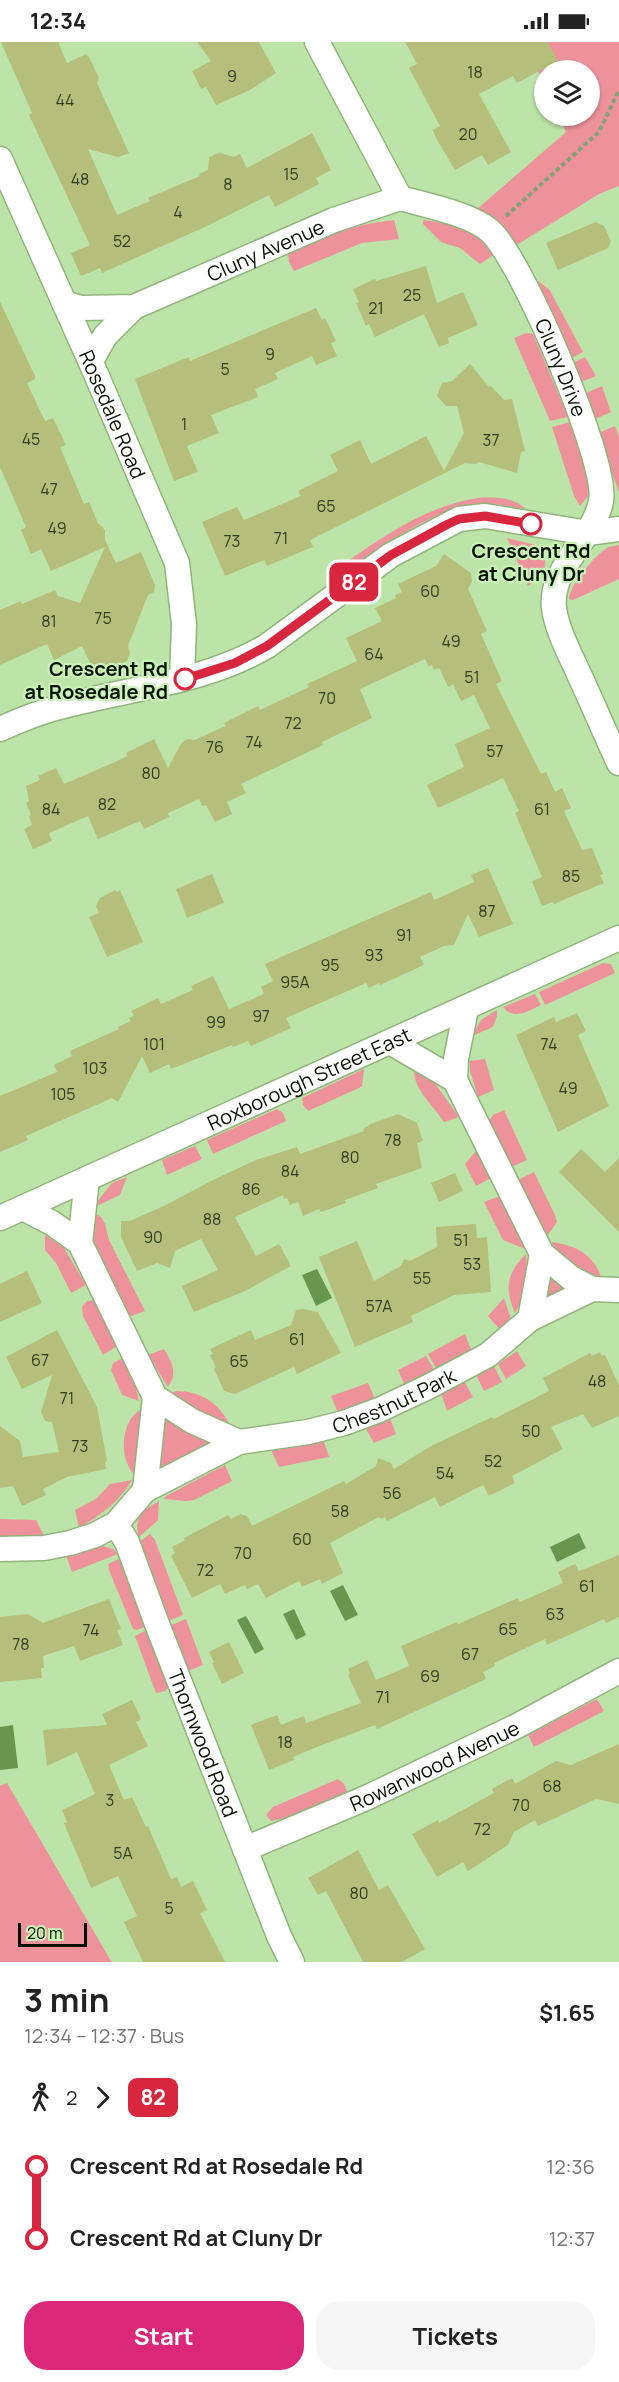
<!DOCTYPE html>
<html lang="en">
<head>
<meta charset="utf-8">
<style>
  body { margin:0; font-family:Manrope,sans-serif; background:#f6f6f6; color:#222; height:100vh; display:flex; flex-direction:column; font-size:22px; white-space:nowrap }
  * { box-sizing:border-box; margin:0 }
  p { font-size:20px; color:#767676 }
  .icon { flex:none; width:33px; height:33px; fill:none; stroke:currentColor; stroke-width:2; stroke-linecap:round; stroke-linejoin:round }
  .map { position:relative; height:1920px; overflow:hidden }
  .panel { display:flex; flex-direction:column; background:#fff; flex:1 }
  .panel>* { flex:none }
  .badge { padding:0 12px; border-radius:9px; font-size:21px; line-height:39px }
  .buttons { position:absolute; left:534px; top:18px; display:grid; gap:12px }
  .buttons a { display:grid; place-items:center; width:66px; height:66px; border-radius:50%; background:#fff; box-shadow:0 2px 4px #0004; font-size:30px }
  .scale { position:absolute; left:18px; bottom:15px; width:69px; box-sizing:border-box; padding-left:6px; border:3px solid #051201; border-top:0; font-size:16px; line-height:21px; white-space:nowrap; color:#051201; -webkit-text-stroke:4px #caf2b5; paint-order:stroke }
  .map>.badge { position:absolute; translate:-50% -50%; box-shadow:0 0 0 3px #fff }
  .legs { display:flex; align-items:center; gap:9px; height:66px; padding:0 24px; font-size:20px }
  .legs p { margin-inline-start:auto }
  .overview { display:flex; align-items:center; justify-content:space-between; height:102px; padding:0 24px }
  h1 { font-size:33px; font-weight:700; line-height:45px }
  .button { display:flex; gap:12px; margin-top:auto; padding:12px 24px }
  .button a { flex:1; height:69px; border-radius:24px; background:#db2777; color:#fff; font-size:24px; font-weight:700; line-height:69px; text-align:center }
  .button a+a { background:#f6f6f6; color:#222 }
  ul { padding:0 24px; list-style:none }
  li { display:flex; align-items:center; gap:21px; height:72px; font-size:22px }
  li i { display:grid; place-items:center; width:9px; height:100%; margin:0 8px; background:currentColor }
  li i::after { content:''; width:15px; height:15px; margin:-8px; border:4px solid; border-radius:50%; background:#fff }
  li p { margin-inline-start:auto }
  li:first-child i { background:linear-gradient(#0000 50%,currentColor 0) }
  li:last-child i { background:linear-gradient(currentColor 50%,#0000 0) }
  .status { display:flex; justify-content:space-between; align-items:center; height:42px; padding:0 30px; background:#fff; direction:ltr }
  .status svg { height:16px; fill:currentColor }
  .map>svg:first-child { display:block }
  .green { fill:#ed929a }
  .water { fill:#69964f }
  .building { fill:#b5be7a }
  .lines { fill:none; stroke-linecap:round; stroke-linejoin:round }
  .minor-casing { stroke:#8fb57b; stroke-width:27 }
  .path { stroke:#83a274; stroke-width:4; stroke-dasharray:4.5 3; stroke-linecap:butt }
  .minor { stroke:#fff; stroke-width:24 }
  .line-1-casing { stroke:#fff; stroke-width:14 }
  .line-1 { stroke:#d7263d; stroke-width:9 }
  .stop-1-dot { fill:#fff; stroke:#d7263d; stroke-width:3 }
  .labels { text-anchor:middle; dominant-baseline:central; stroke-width:4.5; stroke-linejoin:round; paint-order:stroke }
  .number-label { font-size:16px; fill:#313d1f }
  .street-label { font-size:20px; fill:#051201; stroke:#caf2b5 }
  .stop-label { font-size:20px; font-weight:bold; fill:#051201; stroke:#caf2b5 }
</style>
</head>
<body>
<div class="status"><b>12:34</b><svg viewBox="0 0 49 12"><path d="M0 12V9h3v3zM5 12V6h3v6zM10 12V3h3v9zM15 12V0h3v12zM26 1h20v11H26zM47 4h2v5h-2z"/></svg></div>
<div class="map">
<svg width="619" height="1920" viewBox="0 0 619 1920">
  <rect width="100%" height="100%" fill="#bde4a8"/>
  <path class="green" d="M523,0H619V144L599,152L515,204L476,168L566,90L559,74H590V28H544V41Z
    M394,178L399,197L362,201L294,229L289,220L288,208C326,192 352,183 394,178Z
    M423,178C455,182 474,188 495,212L480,222L460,206L441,200L423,182Z
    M535,237L549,247L583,310L568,318L533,238Z
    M526,291L533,292L568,375L550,379L514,296Z
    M585,315L596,334L579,341L571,322Z
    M602,344L611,370L593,378L584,352Z
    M570,380L591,444L588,454L580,464L574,454L552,385Z
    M615,384L619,395V450L598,393L601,390Z
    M478,456C494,455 514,455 526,467C511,465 495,461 480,462C434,466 385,502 349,529L344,522C383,494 429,463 478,456Z
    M507,496L540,504C550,523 545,533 528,544Z
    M619,503V537L573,558L569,557C569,544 597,510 609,505C612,504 616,504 619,503Z
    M603,921L611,922L615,931L545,963L539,950Z
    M535,952L541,963C528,969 514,979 503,965Z
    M497,968V974L493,985L472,994L481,978Z
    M485,1017L494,1048L478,1055L470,1029V1019Z
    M415,1026L434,1040L459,1075L444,1080C434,1064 410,1044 415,1026Z
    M364,1027L362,1044L359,1046L308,1069L303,1063L302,1056Z
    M277,1067L283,1071L286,1079L213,1112L207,1098Z
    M504,1068L527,1118L511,1125L489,1079L493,1073Z
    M195,1104L202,1117L167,1133L162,1118Z
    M477,1108L491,1136L476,1144L465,1122Z
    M534,1130L555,1173L557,1180L547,1194L518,1138Z
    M127,1135L120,1153L99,1163L96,1161L112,1141Z
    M500,1154L525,1207L503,1198L484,1160Z
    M93,1170L101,1175L105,1182L109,1198L145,1269L129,1275L96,1209L92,1197Z
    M45,1193L64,1206L86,1243L71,1251L56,1221L45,1208Z
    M551,1200C574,1203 593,1211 601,1235C578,1229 565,1219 551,1200Z
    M526,1212C529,1231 525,1255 515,1271C504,1247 507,1230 526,1212Z
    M547,1228L571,1246L539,1260Z
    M504,1256L511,1277L500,1288L488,1274Z
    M94,1258L117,1304L103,1313L83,1274L82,1265L87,1259Z
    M465,1292L472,1310L437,1328L428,1312Z
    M164,1307C172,1321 178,1330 168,1345L148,1313Z
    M517,1309L526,1324L506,1337L498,1322Z
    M426,1314L435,1329L405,1344L398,1328Z
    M123,1316L136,1346L139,1359L122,1353L111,1328L113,1321Z
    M494,1324L502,1340L484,1349L476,1333Z
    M464,1339L473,1355L447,1369L441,1351Z
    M368,1341L375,1357L338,1371L331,1354Z
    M176,1349C201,1349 219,1361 230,1383L185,1364L172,1351Z
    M141,1367C142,1390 141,1410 134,1432C118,1415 121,1379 141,1367Z
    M158,1370L214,1399L156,1433Z
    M390,1376L396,1392L374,1401L365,1385Z
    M323,1397L329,1415L279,1425L271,1408Z
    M225,1423L232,1439L194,1458L186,1459L164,1457L166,1454Z
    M132,1438C119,1460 101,1473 79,1486L75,1468L96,1457L110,1442Z
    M159,1459L158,1478L139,1495C133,1475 143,1468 159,1459Z
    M0,1477L36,1478L44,1494L0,1495Z
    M150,1492L155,1498L183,1573L169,1579L139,1500Z
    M99,1503L113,1507L118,1512L72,1530L66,1513Z
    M121,1516L146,1584L137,1588L133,1587L109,1528L108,1522Z
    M186,1577L203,1623L188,1629L171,1583Z
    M148,1587L169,1645L165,1649L156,1651L135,1594Z
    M597,1657L604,1669L534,1705L528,1693Z
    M338,1737L344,1742L348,1751L285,1776L271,1779L266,1773L273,1765Z
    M7,1741L111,1919L112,1920H0V1744Z"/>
  <path class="water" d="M317,1227L332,1256L316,1264L302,1233Z
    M579,1491L586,1506L557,1520L550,1505Z
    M343,1543L358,1573L345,1579L330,1549Z
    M294,1567L306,1593L296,1598L283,1572Z
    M246,1574L264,1607L255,1612L237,1578Z
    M13,1683L18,1726L0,1728V1685Z"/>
  <path class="building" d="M1,0H58L67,21L86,12L89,15L99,36L97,41L129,111L118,115L88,107L117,173L150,159L148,156L200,134L199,132L208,128L209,116L215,112L220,111L234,115L240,112L247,126L312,91L331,128L316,136L319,142L275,165L269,153L207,184L102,231L100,226L81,234L71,211L90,203L29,73L32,71Z
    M197,0H259L276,31L250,48L216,63L206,45L201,47L192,29L211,19Z
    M405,0H548L558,19L517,41L513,34L479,52L511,110L488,123L482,113L455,128L436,96L433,88L440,84L409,26L417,22Z
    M596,180L604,184L611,199L608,206L558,228L546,201Z
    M426,224L437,261L463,250L478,283L448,296L449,301L439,305L424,272L375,295L369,282L366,284L356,261L359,260L353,247L375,237L376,239Z
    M0,260L35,334V337L27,341L45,379L53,376L66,403L60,405L84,462L89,460L98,481L105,488V498L116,521L141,510L155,543L154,550L148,553L128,604L130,611L127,619L96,633L82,604L54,618L47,602L0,623V568L21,559L22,562L55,548L58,554L80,561L105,505L51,529L41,507L31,512L21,488L26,485L0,425Z
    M316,266L322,278L325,276L336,299L331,301L337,314L316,323L312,314L275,331L278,337L255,347L258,355L211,373L219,391L187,404L198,430L174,439L135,337L189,315L190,319Z
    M470,322L489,345L491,344L504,358L512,357L525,409L521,410L517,431L479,420L475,422L465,421L310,498L313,505L267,524L264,518L225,534L202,480L237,465L244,478L301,454L298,449L338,429L330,413L360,398L371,422L426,394L444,429L464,391L457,364H446L437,354L442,341L452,339Z
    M444,512L471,531L472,540L468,547L487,589L481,592L502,639L496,642L541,732L546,730L555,750L562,746L571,766L564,769L582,808L592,806L603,832L600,833L604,841L554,862L553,860L542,864L532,839L542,835L515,771L519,769L503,736L438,766L427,743L464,725L455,702L490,686L474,653L461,659L453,642L448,645L439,626L434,628L432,623L429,625L425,617L360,647L372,676L322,700L323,703L241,742L246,751L227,760L232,772L215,780L206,763L202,764L199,757L168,771L169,775L144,787L140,779L98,797L88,774L49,791L52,799L33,807L24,787L32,783L29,774L31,773L26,761L29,759L26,744L40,738L38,734L56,726L64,742L115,720L127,714L126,711L154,697L168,726L182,700L188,697L194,698L226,684L224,681L258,664L260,668L309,645L307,642L357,619L346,596L382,579L375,566L396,556L395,553L402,550L398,542L436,524Z
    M488,826L513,882L479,895L468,872L454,903L444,904L420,915L424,923L380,943L379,941L369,946L366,941L286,976L291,986L251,1004L248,999L233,1005L232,1003L171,1027L169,1022L150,1031L142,1014L118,1060L112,1056L26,1094L28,1098L0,1110V1054L57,1030L54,1023L72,1014L70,1009L119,987L118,985L131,979L129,976L134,974L131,969L158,956L161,962L193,948L191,944L213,934L229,967L264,952L261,945L273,939L265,922L431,850L434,858L474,840L471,833Z
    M212,832L224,861L187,876L176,847Z
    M115,848L117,850L120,848L143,900L107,915L89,875L99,871L96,864L100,856Z
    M577,971L586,989L578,993L609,1064L558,1090L516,993L554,975L556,980Z
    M398,1072L417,1081L423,1099L417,1101L422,1126L376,1142L378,1146L345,1158L346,1161L321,1170L319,1167L303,1174L298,1160L290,1163L287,1156L284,1157L283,1153L235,1175L256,1214L279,1202L291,1224L245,1249L194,1270L182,1244L218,1228L201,1197L175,1209L170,1226L157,1221L137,1229L121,1195V1179H130L166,1163L213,1138L256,1118L297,1105L300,1112L364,1089L363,1087L371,1082Z
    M581,1107L605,1130L619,1116V1190L559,1130Z
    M455,1131L463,1149L439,1160L431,1141Z
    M476,1182L477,1196L487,1195L491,1250L454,1253L411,1274L413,1280L355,1305L319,1215L357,1199L374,1239L401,1224L404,1217L410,1219L437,1205L436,1185Z
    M27,1229L42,1261L0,1280V1242Z
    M303,1267L318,1270L341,1311L297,1332L294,1325L235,1352L224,1349L214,1327L216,1325L210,1313L213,1312L210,1307L251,1288L255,1298L291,1283L296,1268Z
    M57,1288L97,1365L107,1419L105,1420L106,1427L67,1435L43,1447L46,1453L22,1464L13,1444L0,1446V1384L20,1399L23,1415L59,1410L52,1380L45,1379L41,1370L52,1333L22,1347L6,1315Z
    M600,1310L602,1314L605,1313L619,1343V1374L592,1386L583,1372L551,1385L563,1407L512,1434L515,1441L489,1454L483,1443L440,1465L435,1455L387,1479L385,1475L381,1477L379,1475L330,1501L343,1531L322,1542L320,1537L302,1545L299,1539L266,1556L258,1542L247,1547L245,1543L225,1552L220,1542L192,1556L171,1514L175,1511L172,1505L185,1498L184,1496L228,1473L231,1477L240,1472L247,1474L252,1484L344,1439L346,1442L376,1424L378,1416L391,1421L394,1427L429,1405L492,1375L494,1377L549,1349L543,1336L590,1311L592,1314Z
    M619,1513V1575L606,1581L604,1577L547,1603L545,1597L494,1621L495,1624L483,1630L486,1637L377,1687L375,1683L317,1705L293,1715L294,1718L269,1728L251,1683L277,1673L281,1683L304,1674L306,1681L361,1661L348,1633L350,1632L348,1627L367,1618L376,1638L409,1624L401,1604L457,1580L458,1582L518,1556L520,1560L563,1541L558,1530L575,1522L579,1529Z
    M109,1557L121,1587L117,1588L123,1603L80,1619L74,1604L43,1614L44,1626H41L42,1636L0,1640V1575L28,1572L43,1581Z
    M229,1600L244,1631L222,1642L212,1621L214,1620L209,1610Z
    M132,1658L141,1677L136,1680L148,1704L109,1723L124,1758L132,1755L146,1785L148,1784L171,1837L177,1835L181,1845L193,1839L207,1868L200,1871L225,1920H143L124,1880L137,1874L118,1834L91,1846L64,1781L67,1780L62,1768L95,1752L77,1710L47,1724L43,1688L107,1683L102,1672Z
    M619,1702V1762L596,1757L538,1784L535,1778L514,1790L508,1803L468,1829L463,1820L437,1835L412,1792L438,1778L439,1781L494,1751L492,1747L512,1736L515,1742L556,1719L571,1723Z
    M358,1808L379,1848L388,1843L425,1907L402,1920H363L326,1849L318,1853L308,1836Z"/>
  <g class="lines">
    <defs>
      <g id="minor">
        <path id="s1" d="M317,0L400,156C425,163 471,172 490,189C521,216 609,421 601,459C594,497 549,526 554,566C557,588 569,610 578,630C592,660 605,691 619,721"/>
        <path id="s2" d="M0,117L96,332L177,521L184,582L182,637"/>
        <path id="s3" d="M64,261L80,266L134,265L334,178L400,156"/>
        <path d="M91,319L105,294L134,265"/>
        <path d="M0,687C18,679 37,671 56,666C127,646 202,642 267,604L391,513L459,477L485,474L588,491L619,487"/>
        <path d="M390,1000L455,1038L456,1017L466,967"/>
        <path d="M455,1038L542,1212L571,1236L592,1247"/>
        <path d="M23,1166L52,1181L80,1201L155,1355L192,1379L239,1400"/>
        <path id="s4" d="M0,1176L619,896"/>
        <path d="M80,1201L87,1137"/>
        <path d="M530,1277L542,1212"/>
        <path d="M145,1448L155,1355"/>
        <path id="s5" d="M116,1482L127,1500L157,1582L279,1894L292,1920"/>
        <path id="s6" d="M0,1507L44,1506L70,1501L95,1493L116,1482L145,1448L239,1400L308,1390L344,1381L379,1368L426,1346L488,1313L530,1277L592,1247L619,1248"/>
        <path id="s7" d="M245,1807L366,1756L517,1684L619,1629"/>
      </g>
    </defs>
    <use href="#minor" class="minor-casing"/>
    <path class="path" d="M506,174L599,90L619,48"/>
    <use href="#minor" class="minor"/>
  </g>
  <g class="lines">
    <defs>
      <path id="line-1" d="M185,637L235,621L267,604L391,513L448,482L459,477L485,474L531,482"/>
    </defs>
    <use href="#line-1" class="line-1-casing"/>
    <use href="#line-1" class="line-1"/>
  </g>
  <g class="stop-1-dot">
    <circle cx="531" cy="482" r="10"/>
    <circle cx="185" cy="637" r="10"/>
  </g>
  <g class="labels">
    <g class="number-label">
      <text x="475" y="30">18</text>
      <text x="232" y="34">9</text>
      <text x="65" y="58">44</text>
      <text x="468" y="92">20</text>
      <text x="291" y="132">15</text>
      <text x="80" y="137">48</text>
      <text x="228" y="142">8</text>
      <text x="178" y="170">4</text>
      <text x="122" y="199">52</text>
      <text x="412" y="253">25</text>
      <text x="376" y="266">21</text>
      <text x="270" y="312">9</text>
      <text x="225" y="327">5</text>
      <text x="184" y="382">1</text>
      <text x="31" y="397">45</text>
      <text x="491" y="398">37</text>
      <text x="49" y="447">47</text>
      <text x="326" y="464">65</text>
      <text x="57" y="486">49</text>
      <text x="281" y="496">71</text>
      <text x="232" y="499">73</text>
      <text x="430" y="549">60</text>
      <text x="103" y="576">75</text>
      <text x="49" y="579">81</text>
      <text x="451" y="599">49</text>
      <text x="374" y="612">64</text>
      <text x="472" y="635">51</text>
      <text x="327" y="656">70</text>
      <text x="293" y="681">72</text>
      <text x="254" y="700">74</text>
      <text x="215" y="705">76</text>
      <text x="495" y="709">57</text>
      <text x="151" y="731">80</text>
      <text x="107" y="762">82</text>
      <text x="51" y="767">84</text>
      <text x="542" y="767">61</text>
      <text x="571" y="834">85</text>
      <text x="487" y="869">87</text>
      <text x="404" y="893">91</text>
      <text x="374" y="913">93</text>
      <text x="330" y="923">95</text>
      <text x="295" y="940">95A</text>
      <text x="261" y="974">97</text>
      <text x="216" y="980">99</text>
      <text x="154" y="1002">101</text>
      <text x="549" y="1002">74</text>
      <text x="95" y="1026">103</text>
      <text x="568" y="1046">49</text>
      <text x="63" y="1052">105</text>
      <text x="393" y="1098">78</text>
      <text x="350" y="1115">80</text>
      <text x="290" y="1129">84</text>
      <text x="251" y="1147">86</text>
      <text x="212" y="1177">88</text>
      <text x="153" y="1195">90</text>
      <text x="461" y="1198">51</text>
      <text x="472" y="1222">53</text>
      <text x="422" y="1236">55</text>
      <text x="379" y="1264">57A</text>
      <text x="297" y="1297">61</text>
      <text x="40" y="1318">67</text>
      <text x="239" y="1319">65</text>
      <text x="597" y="1339">48</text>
      <text x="67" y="1356">71</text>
      <text x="531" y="1389">50</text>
      <text x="80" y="1404">73</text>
      <text x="493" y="1419">52</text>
      <text x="445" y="1431">54</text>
      <text x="392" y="1451">56</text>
      <text x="340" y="1469">58</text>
      <text x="302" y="1497">60</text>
      <text x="243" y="1511">70</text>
      <text x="205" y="1528">72</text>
      <text x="587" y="1544">61</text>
      <text x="555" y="1572">63</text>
      <text x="508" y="1587">65</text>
      <text x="91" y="1588">74</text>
      <text x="21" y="1602">78</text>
      <text x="470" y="1612">67</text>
      <text x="430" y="1634">69</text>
      <text x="383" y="1655">71</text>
      <text x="285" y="1700">18</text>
      <text x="552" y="1744">68</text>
      <text x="110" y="1758">3</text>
      <text x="521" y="1763">70</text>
      <text x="482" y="1787">72</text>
      <text x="123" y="1811">5A</text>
      <text x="359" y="1851">80</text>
      <text x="169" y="1866">5</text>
    </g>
    <g class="street-label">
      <text stroke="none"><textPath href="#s3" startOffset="214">Cluny Avenue</textPath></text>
      <text stroke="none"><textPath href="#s1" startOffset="428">Cluny Drive</textPath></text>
      <text stroke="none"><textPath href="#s2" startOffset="279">Rosedale Road</textPath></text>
      <text stroke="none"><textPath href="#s4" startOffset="339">Roxborough Street East</textPath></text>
      <text stroke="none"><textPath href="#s6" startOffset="432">Chestnut Park</textPath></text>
      <text stroke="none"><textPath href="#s5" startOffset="236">Thornwood Road</textPath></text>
      <text stroke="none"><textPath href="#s7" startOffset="207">Rowanwood Avenue</textPath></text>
    </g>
    <g class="stop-label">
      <text x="531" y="508">Crescent Rd<tspan x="531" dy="23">at Cluny Dr</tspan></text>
      <text x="168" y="626" text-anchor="end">Crescent Rd<tspan x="168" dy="23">at Rosedale Rd</tspan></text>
    </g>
  </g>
</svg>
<div class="buttons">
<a><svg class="icon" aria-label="layers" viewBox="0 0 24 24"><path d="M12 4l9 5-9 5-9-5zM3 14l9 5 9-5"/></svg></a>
</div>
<div class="scale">20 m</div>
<b class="badge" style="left:354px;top:540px;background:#d7263d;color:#fff">82</b>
</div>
<section class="panel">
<div class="overview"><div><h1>3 min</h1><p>12:34 – 12:37 · Bus</p></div><b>$1.65</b></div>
<div class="legs"><svg class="icon" aria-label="walk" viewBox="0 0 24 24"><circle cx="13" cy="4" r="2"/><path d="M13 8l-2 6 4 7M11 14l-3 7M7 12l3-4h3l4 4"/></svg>2<svg class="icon" aria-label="forward" viewBox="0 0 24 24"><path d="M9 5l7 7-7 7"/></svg><b class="badge" style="background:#d7263d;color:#fff">82</b></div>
<ul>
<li><i style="color:#d7263d"></i><b>Crescent Rd at Rosedale Rd</b><p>12:36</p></li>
<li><i style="color:#d7263d"></i><b>Crescent Rd at Cluny Dr</b><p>12:37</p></li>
</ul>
<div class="button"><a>Start</a><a>Tickets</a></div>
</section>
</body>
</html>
